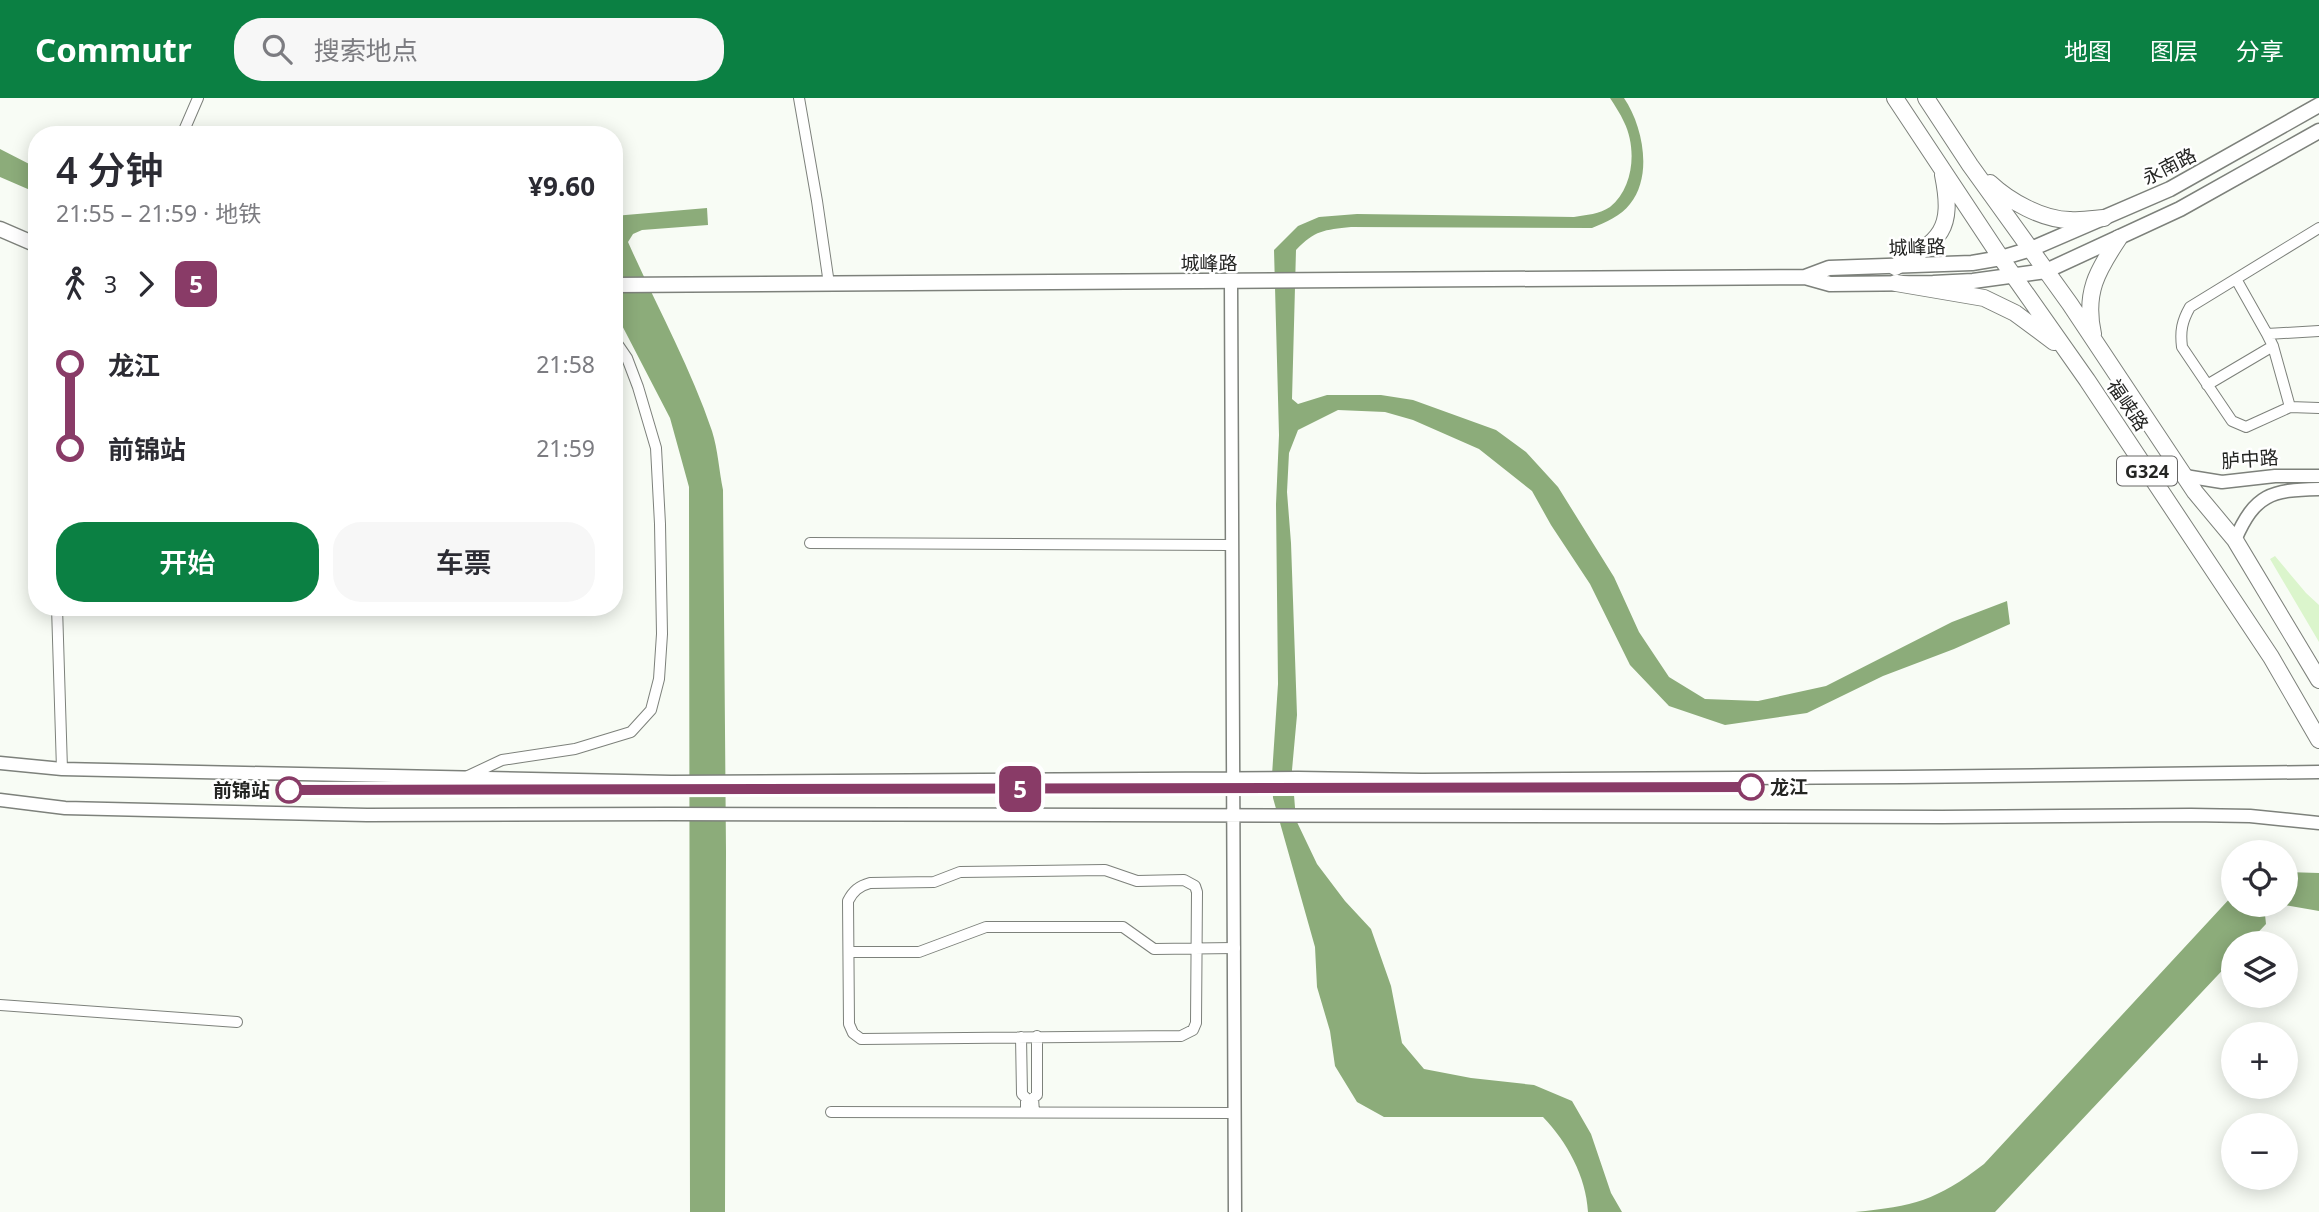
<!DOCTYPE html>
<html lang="zh">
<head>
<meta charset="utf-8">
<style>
  body { margin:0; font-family:"Noto Sans","Noto Sans SC",sans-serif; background:#f7f7f7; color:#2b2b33; height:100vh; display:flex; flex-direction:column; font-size:26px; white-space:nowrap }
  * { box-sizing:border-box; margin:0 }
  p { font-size:23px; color:#7c7c81 }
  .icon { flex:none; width:38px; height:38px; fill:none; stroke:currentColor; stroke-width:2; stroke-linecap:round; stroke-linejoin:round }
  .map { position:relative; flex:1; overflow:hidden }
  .sheet { position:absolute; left:28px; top:28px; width:595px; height:490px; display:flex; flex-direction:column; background:#fff; border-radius:28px; box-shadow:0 4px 18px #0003 }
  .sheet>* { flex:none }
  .badge { padding:0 14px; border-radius:10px; font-size:24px; line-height:46px }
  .controls { position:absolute; left:2221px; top:742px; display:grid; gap:14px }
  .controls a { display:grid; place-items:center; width:77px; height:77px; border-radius:50%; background:#fff; box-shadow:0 4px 18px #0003; font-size:35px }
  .map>.badge { position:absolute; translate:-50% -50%; box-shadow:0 0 0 4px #fff }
  .legs { display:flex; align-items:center; gap:10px; height:77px; padding:0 28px; font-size:23px }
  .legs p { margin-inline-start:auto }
  .summary { display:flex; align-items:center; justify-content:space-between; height:119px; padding:0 28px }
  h1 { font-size:38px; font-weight:600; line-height:52px }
  .primary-button { display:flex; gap:14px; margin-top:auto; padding:14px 28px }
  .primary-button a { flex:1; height:80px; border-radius:28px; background:#0b8043; color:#fff; font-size:28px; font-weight:600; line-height:80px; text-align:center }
  .primary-button a+a { background:#f7f7f7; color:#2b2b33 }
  ul { padding:0 28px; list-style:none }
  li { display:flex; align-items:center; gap:24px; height:84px; font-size:26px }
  li i { display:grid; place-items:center; width:10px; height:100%; margin:0 9px; background:currentColor }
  li i::after { content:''; width:18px; height:18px; margin:-9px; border:5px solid; border-radius:50%; background:#fff }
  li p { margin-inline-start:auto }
  li:first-child i { background:linear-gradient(#0000 50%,currentColor 0) }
  li:last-child i { background:linear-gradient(currentColor 50%,#0000 0) }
  header { display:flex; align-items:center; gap:42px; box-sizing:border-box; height:98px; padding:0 35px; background:#0b8043; color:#fff }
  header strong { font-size:33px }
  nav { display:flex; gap:38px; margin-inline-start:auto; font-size:24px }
  .search { width:490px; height:63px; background:#f7f7f7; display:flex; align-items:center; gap:18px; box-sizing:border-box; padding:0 24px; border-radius:28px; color:#7c7c81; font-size:26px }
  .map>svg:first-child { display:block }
  .green { fill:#dbf5cc }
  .water { fill:#8cac7a }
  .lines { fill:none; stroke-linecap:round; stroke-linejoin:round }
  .minor-casing { stroke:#7d817b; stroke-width:12 }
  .tertiary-casing { stroke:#7d817b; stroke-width:15 }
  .secondary-casing { stroke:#7d817b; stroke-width:17 }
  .trunk-casing { stroke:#7d817b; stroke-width:18 }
  .minor { stroke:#fff; stroke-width:10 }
  .tertiary { stroke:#fff; stroke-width:12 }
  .secondary { stroke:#fff; stroke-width:14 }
  .trunk { stroke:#fff; stroke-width:16 }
  .line-1-casing { stroke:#fff; stroke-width:16 }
  .line-1 { stroke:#893b67; stroke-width:10 }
  .stop-1-dot { fill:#fff; stroke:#893b67; stroke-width:3.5 }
  .labels { text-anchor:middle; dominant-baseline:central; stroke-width:5; stroke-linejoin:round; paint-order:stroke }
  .shield { fill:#fff; stroke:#666665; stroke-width:2 }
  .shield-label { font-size:18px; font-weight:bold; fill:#242523 }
  .street-label { font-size:19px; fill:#242523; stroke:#fff }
  .stop-label { font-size:19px; font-weight:bold; fill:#242523; stroke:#fff; text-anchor:start }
</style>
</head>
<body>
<header>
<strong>Commutr</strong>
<div class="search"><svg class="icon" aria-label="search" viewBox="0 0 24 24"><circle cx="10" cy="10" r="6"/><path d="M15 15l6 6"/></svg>搜索地点</div>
<nav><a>地图</a><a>图层</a><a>分享</a></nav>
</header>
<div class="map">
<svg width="2319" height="1114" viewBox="0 0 2319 1114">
  <rect width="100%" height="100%" fill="#f8fcf5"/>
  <path class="green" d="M2275,458L2306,495L2319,507V544L2270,461Z"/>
  <path class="water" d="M1610,0H1624C1643,28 1653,78 1630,106C1621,118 1606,124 1592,130L1351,129C1324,132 1315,132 1296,152L1292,301L1298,306L1327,297H1381L1413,302L1496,332L1526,354L1558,389L1614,479L1639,534L1669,579L1705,601L1758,603L1826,588L1952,524L2007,503L2010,526L1954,551L1883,578L1807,615L1725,627L1669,608L1630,567L1590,486L1551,427L1532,393L1479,351L1413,322L1385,314L1338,312L1298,332L1289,355L1287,394L1291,445L1297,617L1292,672L1296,722L1317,766L1345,803L1371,831L1391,888L1402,945L1424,971L1471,980L1534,987L1572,1003L1591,1036L1611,1095L1622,1114H1588C1586,1078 1567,1044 1543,1019H1384L1357,1004L1335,968L1330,933L1317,889L1315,849L1273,700L1272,677L1278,586L1276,406L1279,337L1274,152L1298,128L1319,119L1357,116L1574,119C1586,117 1600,116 1610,109C1634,90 1637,50 1624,24C1620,15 1615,8 1610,0Z
    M0,51L37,70V95L0,79Z
    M707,110L708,127L642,132L633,136L628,144C656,207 690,268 712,333C718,352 719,373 723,392L726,753L725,1114H690L689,389L670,320L614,212V118Z
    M2286,774L2319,775V813L2285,807Z
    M2233,797V807H2264L2266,826L2248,845H2233V861L1995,1114H1855C1914,1108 1936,1103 1984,1066Z"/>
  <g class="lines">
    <defs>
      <path id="minor" d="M799,0L817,103L829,186
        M182,37L198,0
        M2319,130L2190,209C2182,223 2180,233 2182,249L2232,323L2246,329L2290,309L2319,310
        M2236,181L2267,236
        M2273,248L2290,309
        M2207,287L2273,248L2267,236L2319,233
        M810,445L1230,447
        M57,509L62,671
        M468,678L502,662L575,651L631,634L651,612L659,581L662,536L660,426L656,350L638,289L627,260L614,241
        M1105,772L1137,783L1184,782L1195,788L1197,794L1196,925L1193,932L1181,938L861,941L853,935L849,926L848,803C853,793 859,788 870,785L934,784L960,774Z
        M849,854H919L986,829H1123L1154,851L1235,850
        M0,907L237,924
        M1021,939L1022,996L1026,1000V1014
        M831,1014L1235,1015
        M1034,1014L1033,1000L1037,997V938"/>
      <path id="tertiary" d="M1231,184L1235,1114
        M2185,378L2222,384L2275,378H2319
        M2235,442C2255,396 2271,392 2319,391
        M0,665L62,671L671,684L1298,680L1422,682L1903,679L2319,674
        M0,702L65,710L367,717L667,716L1942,719L2191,717L2250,718L2319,725"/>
      <path id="secondary" d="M0,131L37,147
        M1805,179L1829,170L1972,165L2001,160L2031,151L2170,91L2319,7
        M614,187L1805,179L1830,186L1933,185L1973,183L2046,173L2180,111L2319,33"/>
      <path id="trunk" d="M1895,0L2001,160L2087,282L2271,559L2319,642
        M1926,0L1970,67L2070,206L2195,394L2235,442L2319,582
        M1990,85C2009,103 2043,122 2070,122C2081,123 2093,121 2104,120
        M1895,169C1941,142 1954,132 1943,77
        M1896,185L1984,200L2015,215L2054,244
        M2093,236C2084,195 2097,173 2119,140"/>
    </defs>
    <use href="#minor" class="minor-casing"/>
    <use href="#tertiary" class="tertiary-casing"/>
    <use href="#secondary" class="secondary-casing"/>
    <use href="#trunk" class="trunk-casing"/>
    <use href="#minor" class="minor"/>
    <use href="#tertiary" class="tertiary"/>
    <use href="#secondary" class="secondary"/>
    <use href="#trunk" class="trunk"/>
  </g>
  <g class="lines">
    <defs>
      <path id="line-1" d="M289,692L1751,689"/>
    </defs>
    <use href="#line-1" class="line-1-casing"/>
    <use href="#line-1" class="line-1"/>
  </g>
  <g class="stop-1-dot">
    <circle cx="1751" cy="689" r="12"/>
    <circle cx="289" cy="692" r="12"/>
  </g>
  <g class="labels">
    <rect class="shield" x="2117" y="358.5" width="60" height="29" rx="5"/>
    <g class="shield-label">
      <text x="2147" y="373">G324</text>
    </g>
    <g class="street-label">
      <text transform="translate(2169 68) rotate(-27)">永南路</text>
      <text transform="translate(1917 149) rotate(-2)">城峰路</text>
      <text x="1209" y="165">城峰路</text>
      <text transform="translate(2128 307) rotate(56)">福峡路</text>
      <text transform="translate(2250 361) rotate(-4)">胪中路</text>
    </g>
    <g class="stop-label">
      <text x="1770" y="689">龙江</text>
      <text x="270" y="692" text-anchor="end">前锦站</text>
    </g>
  </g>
</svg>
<div class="controls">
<a><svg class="icon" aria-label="locate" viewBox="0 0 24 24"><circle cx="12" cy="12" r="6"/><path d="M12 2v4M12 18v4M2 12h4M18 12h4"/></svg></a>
<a><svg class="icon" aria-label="layers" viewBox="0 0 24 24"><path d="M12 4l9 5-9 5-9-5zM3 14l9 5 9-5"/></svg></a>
<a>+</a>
<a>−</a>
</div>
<b class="badge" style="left:1020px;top:691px;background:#893b67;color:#fff">5</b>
<section class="sheet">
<div class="summary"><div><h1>4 分钟</h1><p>21:55 – 21:59 · 地铁</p></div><b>¥9.60</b></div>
<div class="legs"><svg class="icon" aria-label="walk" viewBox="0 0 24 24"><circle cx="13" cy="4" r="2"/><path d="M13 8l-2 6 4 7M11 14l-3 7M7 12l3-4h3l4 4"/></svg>3<svg class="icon" aria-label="forward" viewBox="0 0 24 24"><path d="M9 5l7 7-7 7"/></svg><b class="badge" style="background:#893b67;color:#fff">5</b></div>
<ul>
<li><i style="color:#893b67"></i><b>龙江</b><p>21:58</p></li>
<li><i style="color:#893b67"></i><b>前锦站</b><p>21:59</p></li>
</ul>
<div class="primary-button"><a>开始</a><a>车票</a></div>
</section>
</div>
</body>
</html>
